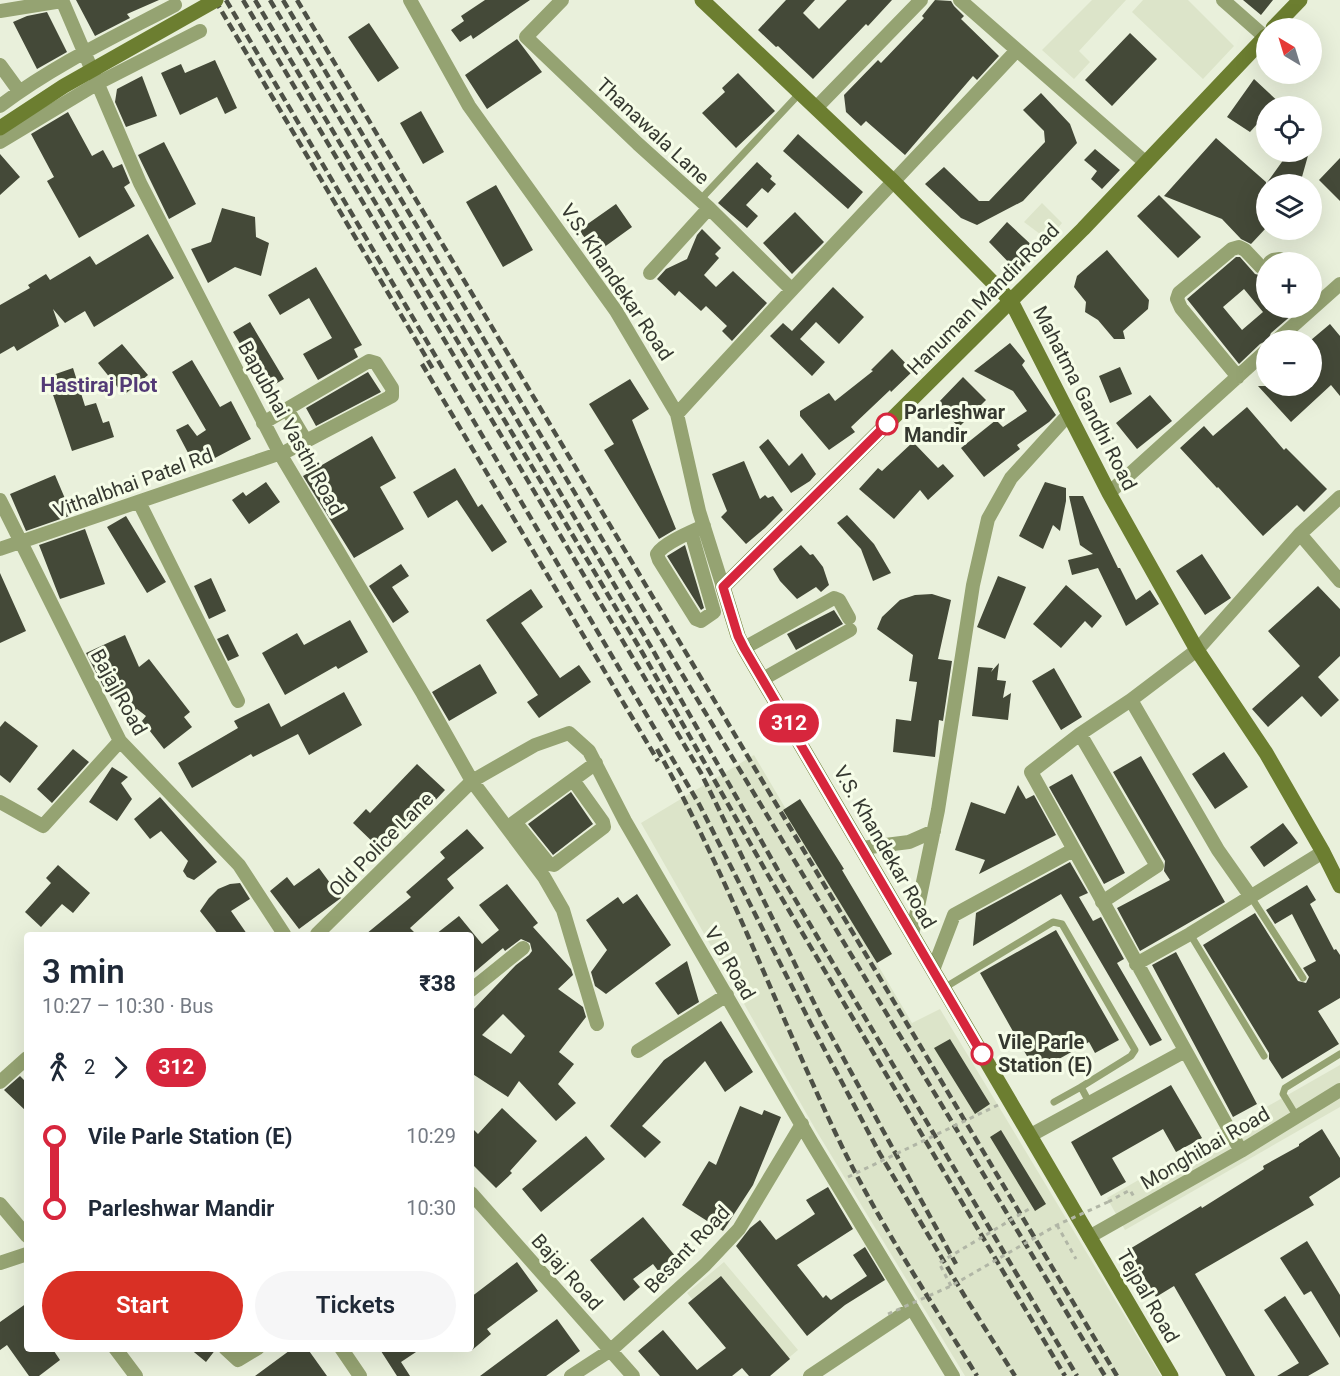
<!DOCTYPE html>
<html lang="en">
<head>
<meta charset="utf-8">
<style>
  body { margin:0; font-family:Roboto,sans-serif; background:#f6f6f7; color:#1f2937; height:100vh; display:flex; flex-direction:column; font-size:22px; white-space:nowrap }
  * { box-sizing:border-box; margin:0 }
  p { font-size:20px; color:#747a83 }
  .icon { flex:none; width:33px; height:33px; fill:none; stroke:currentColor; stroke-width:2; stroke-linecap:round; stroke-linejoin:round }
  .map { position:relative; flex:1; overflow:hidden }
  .panel { position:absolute; left:24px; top:932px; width:450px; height:420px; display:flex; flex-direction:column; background:#fff; border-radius:6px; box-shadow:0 6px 24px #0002 }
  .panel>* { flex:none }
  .badge { padding:0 12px; border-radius:20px; font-size:21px; line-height:39px }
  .needle { width:39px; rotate:322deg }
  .fabs { position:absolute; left:1256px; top:18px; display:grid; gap:12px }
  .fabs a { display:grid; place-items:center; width:66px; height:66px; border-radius:50%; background:#fff; box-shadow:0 6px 24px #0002; font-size:30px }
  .map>.badge { position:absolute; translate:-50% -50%; box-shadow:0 0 0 3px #fff }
  .legs { display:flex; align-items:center; gap:9px; height:66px; padding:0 18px; font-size:20px }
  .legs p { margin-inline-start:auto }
  .summary { display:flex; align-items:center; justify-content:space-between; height:102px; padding:0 18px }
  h1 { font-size:33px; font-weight:600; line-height:45px }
  .cta { display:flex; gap:12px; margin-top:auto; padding:12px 18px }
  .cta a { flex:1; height:69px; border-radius:36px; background:#d93025; color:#fff; font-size:24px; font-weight:600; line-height:69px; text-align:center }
  .cta a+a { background:#f6f6f7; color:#1f2937 }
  ul { padding:0 18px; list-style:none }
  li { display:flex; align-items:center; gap:21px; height:72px; font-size:22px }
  li i { display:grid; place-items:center; width:9px; height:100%; margin:0 8px; background:currentColor }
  li i::after { content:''; width:15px; height:15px; margin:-8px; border:4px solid; border-radius:50%; background:#fff }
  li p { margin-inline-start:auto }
  li:first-child i { background:linear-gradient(#0000 50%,currentColor 0) }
  li:last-child i { background:linear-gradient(currentColor 50%,#0000 0) }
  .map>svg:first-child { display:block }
  .built { fill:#dce4c9 }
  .building { fill:#444938; fill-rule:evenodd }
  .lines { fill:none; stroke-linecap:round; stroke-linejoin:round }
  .path { stroke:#b1b6a6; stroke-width:3; stroke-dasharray:4.5 4.5; stroke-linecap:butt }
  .lane { stroke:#95a372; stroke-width:7 }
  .street { stroke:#95a372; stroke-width:14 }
  .secondary { stroke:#6c7e30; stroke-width:15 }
  .rail { stroke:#4d5046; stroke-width:4.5; stroke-dasharray:9 4.5; stroke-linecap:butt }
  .path-bridge { stroke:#b1b6a6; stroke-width:3; stroke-dasharray:4.5 4.5; stroke-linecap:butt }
  .secondary-bridge { stroke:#6c7e30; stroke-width:15 }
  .line-1-casing { stroke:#fff; stroke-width:14 }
  .line-1 { stroke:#d7263d; stroke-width:9 }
  .stop-1-dot { fill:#fff; stroke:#d7263d; stroke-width:3 }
  .labels { text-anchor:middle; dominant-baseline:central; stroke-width:6; stroke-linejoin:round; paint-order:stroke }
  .street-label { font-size:20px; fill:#353830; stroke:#f6fde8 }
  .stop-label { font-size:20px; font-weight:bold; fill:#353830; stroke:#f6fde8; text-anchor:start }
  .neighbourhood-label { font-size:21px; font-weight:bold; fill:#533b76; stroke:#f6fde8 }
</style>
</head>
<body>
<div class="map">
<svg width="1340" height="1376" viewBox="0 0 1340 1376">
  <rect width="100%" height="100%" fill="#e9f0db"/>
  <path class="built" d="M1092,0H1126L1079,51L1090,62L1074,79L1042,50Z
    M1143,0H1188L1234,46L1203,79L1132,12Z
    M1042,203L1062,223L1048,240L1024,222Z
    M754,755L912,1023L940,1009L1161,1376H965L817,1132L641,823Z
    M1340,1065V1107L1125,1230L1107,1198Z
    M724,1262L798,1350L767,1376H757L687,1293Z"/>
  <path class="building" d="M76,0H159L127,14L130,18L95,36Z
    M485,0H530L473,39L471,35L460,42L451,30L464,21L461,16Z
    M786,0H815L803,13L819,29L847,0H892L868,26L866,24L813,79L778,46L776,47L758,30Z
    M935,0L951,1L954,6L964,16L961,19L999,56L977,80L973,76L905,155L866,121L861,126L846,112L844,95L878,60L881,63L924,18L922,16Z
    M1243,0H1273L1261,15Z
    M47,12L67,52L37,69L13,22L27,16Z
    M369,23L399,68L378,82L348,37Z
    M1130,33L1157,59L1112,106L1085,80Z
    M517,39L542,72L487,109L465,75Z
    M215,60L237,108L225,114L217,97L180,115L161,73L181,64L185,73Z
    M738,73L775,111L736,148L702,113L725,92L722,88Z
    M142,76L157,116L126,127L115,102L117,89Z
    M1254,79L1283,106H1266V114L1250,132L1227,117Z
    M1041,93L1070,124L1077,143L1023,201L977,225L961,218L925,184L944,167L979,201H989L1045,142L1044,131L1023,110Z
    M421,111L444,152L423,164L400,123Z
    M68,112L92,156L103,150L113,168L122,164L130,183L124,187L135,206L79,238L47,181L54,177L31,134Z
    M798,134L863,192L848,209L783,151Z
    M1216,138L1266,182V228L1251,244L1241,239L1222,219L1164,196Z
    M164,142L196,204L169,219L138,155Z
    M1095,149L1120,170L1102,189L1091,179L1097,171L1084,160Z
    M1289,152H1309L1300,184H1266Z
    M0,154L20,177L0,195Z
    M1340,158V201L1319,180Z
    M757,162L772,176L770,179L776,184L768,193L762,188L746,205L758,216L747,228L718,203Z
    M496,185L533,250L503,267L466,202Z
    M1159,195L1201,237L1178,258L1137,216Z
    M616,204L632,227L596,253L579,230Z
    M222,208L255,217L256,237L269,243L261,276L235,267L208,283L191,249L211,242Z
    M795,212L824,242L792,274L763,243Z
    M1007,222L1038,251L1018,272L989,242Z
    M702,229L721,248L715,254L719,258L704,275L716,287L733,271L767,303L732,341L722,331L727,326L706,306L701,311L679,291L675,296L657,279L666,269L687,259L697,235Z
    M148,234L174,278L94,327L85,311L65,323L53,309L59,326L17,351L14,346L0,354V305L30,288L28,285L46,274L50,280L90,256L96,265Z
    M1107,250L1149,300L1148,309L1123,331L1125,339H1114L1098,320L1085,312L1086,302L1074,287L1077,276Z
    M1236,257H1240L1255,274L1263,276L1266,279V309L1268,308H1300L1271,333L1268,340L1260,344L1239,364L1187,299ZM1244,289L1263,312L1242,330L1223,307Z
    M316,267L362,345L354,349L358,357L318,380L303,354L332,338L309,298L280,315L268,295Z
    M833,287L864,317L839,344L816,322L800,339L825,362L812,376L770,336L783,323L792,331Z
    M250,322L284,379L267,389L233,332Z
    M1330,324L1340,336V396L1331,385L1291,422L1258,386H1311V340Z
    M1010,343L1025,361L1022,365L1056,415L1049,422L1017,445L1020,449L984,477L961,448L996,420L1003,427L1027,411L1013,391L974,371Z
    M122,344L148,375L124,395L98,363Z
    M892,349L913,371L891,392L890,390L851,427L855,432L829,450L800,416V411L829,393L835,401L873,371L871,370Z
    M192,360L220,407L231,401L251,439L196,468L176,430L188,424L197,436L206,430L172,372Z
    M1120,367L1132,394L1110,403L1099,376Z
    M73,368L85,406L96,403L103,423L109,421L114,437L72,451L47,377Z
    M368,372L381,392L316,426L306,408Z
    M963,377L986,400L959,427L936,405Z
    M630,379L649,409L632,420L676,529L659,539L604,450L614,444L589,404Z
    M1150,395L1172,421L1137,449L1116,423Z
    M1247,407L1284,450L1286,448L1327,489L1304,512L1297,505L1263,536L1218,487L1217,488L1180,448L1204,426L1213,436Z
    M372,436L396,478L380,487L404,529L354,558L303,476Z
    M768,439L789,466L802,453L816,474L810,481L791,493L759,447Z
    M913,442L938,468L943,464L954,476L928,500L920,490L894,519L859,489L878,468L882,471Z
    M744,461L760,499L765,495L768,498L773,496L783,510L765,528L746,544L721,517L727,511L712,474Z
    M455,468L478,507L482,504L507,542L492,552L457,500L428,518L413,492Z
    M55,475L72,515L26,531L10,494Z
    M266,482L280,502L249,524L232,500L243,492L246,496Z
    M1045,482L1066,488V501L1060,531L1053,525L1043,549L1019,536Z
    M1069,496H1083L1118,568H1120L1136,600L1150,590L1159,604L1126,626L1098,568L1072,575L1068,560L1093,554L1080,545Z
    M847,515L874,544L891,573L873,581L861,549L837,523Z
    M126,516L166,582L147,593L107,527Z
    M85,529L105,584L60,599L39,545Z
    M685,545L704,608L701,610L667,556Z
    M801,545L810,555L813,554L823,567L829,585L821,592L816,587L797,599L780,581L773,569Z
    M1202,554L1231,598L1205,615L1176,571Z
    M401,564L409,576L392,587L409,612L393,623L369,586Z
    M0,573L26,631L0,643Z
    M998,576L1026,587L1005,639L977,627Z
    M211,578L226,611L209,619L194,586Z
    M1066,585L1102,616L1092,628L1085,621L1061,648L1033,624Z
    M1318,586L1340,609V656L1318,677L1339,700L1321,717L1302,696L1268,727L1252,709L1300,666L1268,631Z
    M531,589L543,607L521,623L560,678L579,665L591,682L539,718L527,702L538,695L486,620Z
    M932,594L951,600L938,659L952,661L943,721L939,720L935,757L893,752L896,719L911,721L917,682L909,681L913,655L877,629L882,617L900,600L915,595Z
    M834,610L843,624L796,650L787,634Z
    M350,620L368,652L338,669L336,666L285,695L262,653L297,633L304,645Z
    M228,634L239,656L228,661L217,639Z
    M125,635L139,667L149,659L190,712L184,717L192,727L164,749L142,721L146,716L137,709L126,716L103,686L86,653Z
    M999,663L997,680L1006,681L1003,698L1011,693L1008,720L972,716L978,667L993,668L991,672Z
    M480,664L497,693L449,721L432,692Z
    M1054,668L1082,717L1061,730L1032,681Z
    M344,692L362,725L309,755L298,734L253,757L251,754L192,788L178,763L238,728L234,721L269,703L281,727Z
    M5,721L38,746L10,783L0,775V727Z
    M73,749L89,762L52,803L37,789Z
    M1224,752L1248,787L1215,809L1192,774Z
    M1141,756L1225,902L1140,951L1117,908L1170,880L1164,871L1165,861L1113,772Z
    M417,764L445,790L413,824L407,819L379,848L353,823L366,809L370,813Z
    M112,767L128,777L121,783L132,799L117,821L89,802Z
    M1072,774L1125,873L1104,884L1049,787Z
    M1018,785L1026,799L1034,795L1056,835L979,874L985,860L955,850L971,802L1005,814Z
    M571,792L593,824L553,855L528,824Z
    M160,797L217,862L194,880L187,877L183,871L188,861L161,831L150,839L134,819Z
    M800,799L844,869L842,870L892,954L877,963L783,810Z
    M1283,823L1298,843L1264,867L1250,847Z
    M467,829L484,848L447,879L454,888L410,928L416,934H366L411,897L406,892L445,858L440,852Z
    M1070,862L1088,893L1079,897L1093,921L1101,917L1124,959L1117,963L1162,1040L1150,1046L1061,894L973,946L976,913Z
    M58,865L90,893L73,913L62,904L41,927L25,912L51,883L46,878Z
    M319,868L341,898L299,929L270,891L287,877L294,886Z
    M240,883L250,899L231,911L247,934H218L200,911L209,898L218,889L230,884Z
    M507,884L538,923L533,927L571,969L573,975L558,989L583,1007L586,1017L559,1052L574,1064L558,1084L576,1103L556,1121L519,1081L508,1097L471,1073V1012L516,965L529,955L532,951L530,943L521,939L505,951L503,948L471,975V934H436L459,916L482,944L499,930L479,905ZM503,1014L525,1036L511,1054L482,1035Z
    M1307,885L1316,900L1310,904L1334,950L1336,949L1340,955V998L1318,1011L1339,1044L1282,1079L1269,1059V1053L1203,945L1255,913L1298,981L1306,983L1309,977L1303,968L1316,961L1292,914L1275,924L1266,910Z
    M637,894L671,945L606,994L595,986L591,972L607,950L586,920L618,897L623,904Z
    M1056,930L1119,1040L1095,1053L1089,1042L1036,1072L980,973Z
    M1176,952L1257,1104L1233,1117L1152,965Z
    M687,961L699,1002L678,1015L655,983Z
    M721,1021L753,1072L725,1092L705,1061L642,1126L661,1142L645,1158L610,1126L664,1060Z
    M950,1039L990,1104L975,1114L934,1048Z
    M20,1076L27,1083V1112L4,1090Z
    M1171,1085L1202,1138L1176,1152L1163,1129L1112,1158L1126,1182L1101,1196L1071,1142Z
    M740,1106L762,1115L764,1110L781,1117L753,1185L723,1231L682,1205L709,1161L716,1165Z
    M502,1108L537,1141L510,1171L512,1173L496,1188L471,1163V1127L478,1134Z
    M1322,1129L1340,1158V1177L1309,1197L1314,1205L1195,1274L1255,1376H1226L1174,1286L1156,1297L1128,1250L1201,1206L1202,1208L1264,1169L1263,1166L1299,1146V1144Z
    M1001,1130L1046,1204L1035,1211L990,1137Z
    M586,1136L605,1159L541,1212L522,1189Z
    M828,1187L853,1229L797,1265L823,1298L826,1295L831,1300L867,1276L853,1255L865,1247L885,1280L845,1305L807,1336L736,1246L750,1228L760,1220L776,1240L815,1214L806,1200Z
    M643,1217L676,1257L659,1272L653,1264L633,1279L640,1287L624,1301L590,1260Z
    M1307,1241L1340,1295V1338L1311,1291L1304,1295L1280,1258Z
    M517,1262L538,1291L487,1329L491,1334L471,1351V1297Z
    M721,1276L790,1359L770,1376H749L742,1368L732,1376H660L638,1351L663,1330L697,1370L726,1348L688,1303Z
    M1285,1296L1329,1364L1308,1376H1277L1299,1363L1264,1310Z
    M27,1303V1348H52L60,1360L39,1376H29L7,1345L0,1350V1322Z
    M557,1319L580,1351L546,1376H480Z
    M189,1348H216V1349L206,1362Z
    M293,1348H307L327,1376H255Z
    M379,1348H422L401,1362L410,1376H397Z"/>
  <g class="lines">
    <path class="path" d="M1108,1202L1130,1190L1134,1197
      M1057,1225L1076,1259"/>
    <path class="lane" d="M700,200L800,93
      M1251,897L1303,978
      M1190,934L1264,1056
      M944,988L1053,922L1062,924L1135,1050L1131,1056L1081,1087
      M1054,1102L1081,1087L1090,1104
      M1297,1117L1283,1094L1285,1088L1340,1054"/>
    <path class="street" d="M62,0L140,183L279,452L423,694L472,781L544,877L563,910L597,1024
      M410,0L469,106L616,311L677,414L699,511L723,587
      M562,0L526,37L638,144L709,208L791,289
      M960,0L1146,163
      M1223,0L1265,37
      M0,11L62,1
      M0,65L19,91
      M0,106C54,65 116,36 175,5
      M816,108L921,0
      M0,142L98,83L200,31
      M1270,262L1273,260L1280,259L1283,262
      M650,273L709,208
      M1277,340L1340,284
      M1238,377L1181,308L1177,299L1179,293L1232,249L1239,247L1245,250L1261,267L1266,266
      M287,409L306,441
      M677,414C789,291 904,171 1017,50
      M1109,493L1266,351
      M0,500L120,741L239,865L284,934
      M139,502L238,701
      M691,532L714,612L701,621L696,619L659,560L657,554C664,543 691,532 704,526
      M1300,534L1340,581
      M0,549L287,451L392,396V388L376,363L369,361L263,423
      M744,648L834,598L839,600L849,618
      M763,679L850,630
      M1131,700L1218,850L1251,897
      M1080,734L1157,866L1102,902
      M0,802L43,826L120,741
      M515,822L549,864L554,865L604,827L603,822L573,780
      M508,827L596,763
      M862,848L909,842L934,831
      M317,934L472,781L535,745L569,733L589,751L625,821L812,1143L953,1376
      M912,935L938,810L973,585L988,519L1011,478L1069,414
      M1136,964L1190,934L1323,852
      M933,970L954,915L1073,850
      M471,990L523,948
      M638,1051L727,995
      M0,1082L27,1058
      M1031,1135L1185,1051
      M1241,1151L1031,772L1080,734L1131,700L1197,650L1300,534L1340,497
      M471,1193L633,1376
      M0,1204L27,1236
      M1089,1237L1241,1151L1340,1090
      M0,1263L27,1254
      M115,1348L136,1376
      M225,1348L238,1360L258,1348
      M341,1348L360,1376
      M571,1376L611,1350L705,1265L739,1229L802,1124
      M810,1376L912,1308"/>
    <path class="secondary" d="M702,0L894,182L1011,301L1109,493L1197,650L1266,753L1323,852L1340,886
      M1273,28L1300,0
      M1171,1376L744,648L738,636L723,587L1083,229L1266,36"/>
    <path class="rail" d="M215,0L433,369
      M226,0L699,804L811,1024L880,1154L964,1295L1015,1376
      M243,0L701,773L822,1019L956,1264
      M255,0L642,652L768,875L1065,1376
      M270,0L651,647L779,872L1077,1376
      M283,0L679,669L1105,1376
      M297,0L1117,1376
      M422,364L658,761
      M657,749C726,872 775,1005 835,1132C875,1217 928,1296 977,1376"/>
    <path class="path-bridge" d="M848,1177L998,1105
      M951,1286L939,1263L1029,1209
      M888,1314L951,1286L1057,1225L1108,1202"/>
    <path class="secondary-bridge" d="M0,128L64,86L216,0"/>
  </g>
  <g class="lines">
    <defs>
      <path id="line-1" d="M887,424L723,587L738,636L744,648L982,1054"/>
    </defs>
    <use href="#line-1" class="line-1-casing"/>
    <use href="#line-1" class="line-1"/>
  </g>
  <g class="stop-1-dot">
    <circle cx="887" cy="424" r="10"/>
    <circle cx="982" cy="1054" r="10"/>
  </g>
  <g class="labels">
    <g class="street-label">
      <text transform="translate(653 131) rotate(43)">Thanawala Lane</text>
      <text transform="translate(617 282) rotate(56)">V.S. Khandekar Road</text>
      <text transform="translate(983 299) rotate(-45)">Hanuman Mandir Road</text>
      <text transform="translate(1085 398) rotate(63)">Mahatma Gandhi Road</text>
      <text transform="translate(291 428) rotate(61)">Bapubhai Vasthi Road</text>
      <text transform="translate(133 483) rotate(-20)">Vithalbhai Patel Rd</text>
      <text transform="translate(119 692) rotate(61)">Bajaj Road</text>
      <text transform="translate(381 844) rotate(-45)">Old Police Lane</text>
      <text transform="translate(885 847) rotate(60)">V.S. Khandekar Road</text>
      <text transform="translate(730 963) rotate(60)">V B Road</text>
      <text transform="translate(1205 1148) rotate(-30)">Monghibai Road</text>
      <text transform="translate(687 1249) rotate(-46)">Besant Road</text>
      <text transform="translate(567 1272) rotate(48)">Bajaj Road</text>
      <text transform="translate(1148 1296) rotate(60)">Tejpal Road</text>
    </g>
    <g class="stop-label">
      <text x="904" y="412">Parleshwar<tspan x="904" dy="23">Mandir</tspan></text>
      <text x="998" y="1042">Vile Parle<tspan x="998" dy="23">Station (E)</tspan></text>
    </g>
    <g class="neighbourhood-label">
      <text x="99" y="385">Hastiraj Plot</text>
    </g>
  </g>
</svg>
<div class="fabs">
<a><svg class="needle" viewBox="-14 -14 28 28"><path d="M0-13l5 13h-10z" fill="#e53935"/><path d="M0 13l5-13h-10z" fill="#747a83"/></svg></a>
<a><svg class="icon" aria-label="locate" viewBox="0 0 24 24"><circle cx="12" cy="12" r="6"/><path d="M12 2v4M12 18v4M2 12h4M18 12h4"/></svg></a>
<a><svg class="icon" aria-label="layers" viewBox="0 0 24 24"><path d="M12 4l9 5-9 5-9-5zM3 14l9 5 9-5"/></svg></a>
<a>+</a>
<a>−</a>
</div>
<b class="badge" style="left:789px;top:723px;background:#d7263d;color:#fff">312</b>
<section class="panel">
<div class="summary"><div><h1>3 min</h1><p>10:27 – 10:30 · Bus</p></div><b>₹38</b></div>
<div class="legs"><svg class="icon" aria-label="walk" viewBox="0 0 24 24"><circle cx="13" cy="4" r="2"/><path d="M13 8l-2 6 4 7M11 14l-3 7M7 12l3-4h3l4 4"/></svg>2<svg class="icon" aria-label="forward" viewBox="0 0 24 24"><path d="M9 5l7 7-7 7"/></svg><b class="badge" style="background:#d7263d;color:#fff">312</b></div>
<ul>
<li><i style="color:#d7263d"></i><b>Vile Parle Station (E)</b><p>10:29</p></li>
<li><i style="color:#d7263d"></i><b>Parleshwar Mandir</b><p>10:30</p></li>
</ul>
<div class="cta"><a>Start</a><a>Tickets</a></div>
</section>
</div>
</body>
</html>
